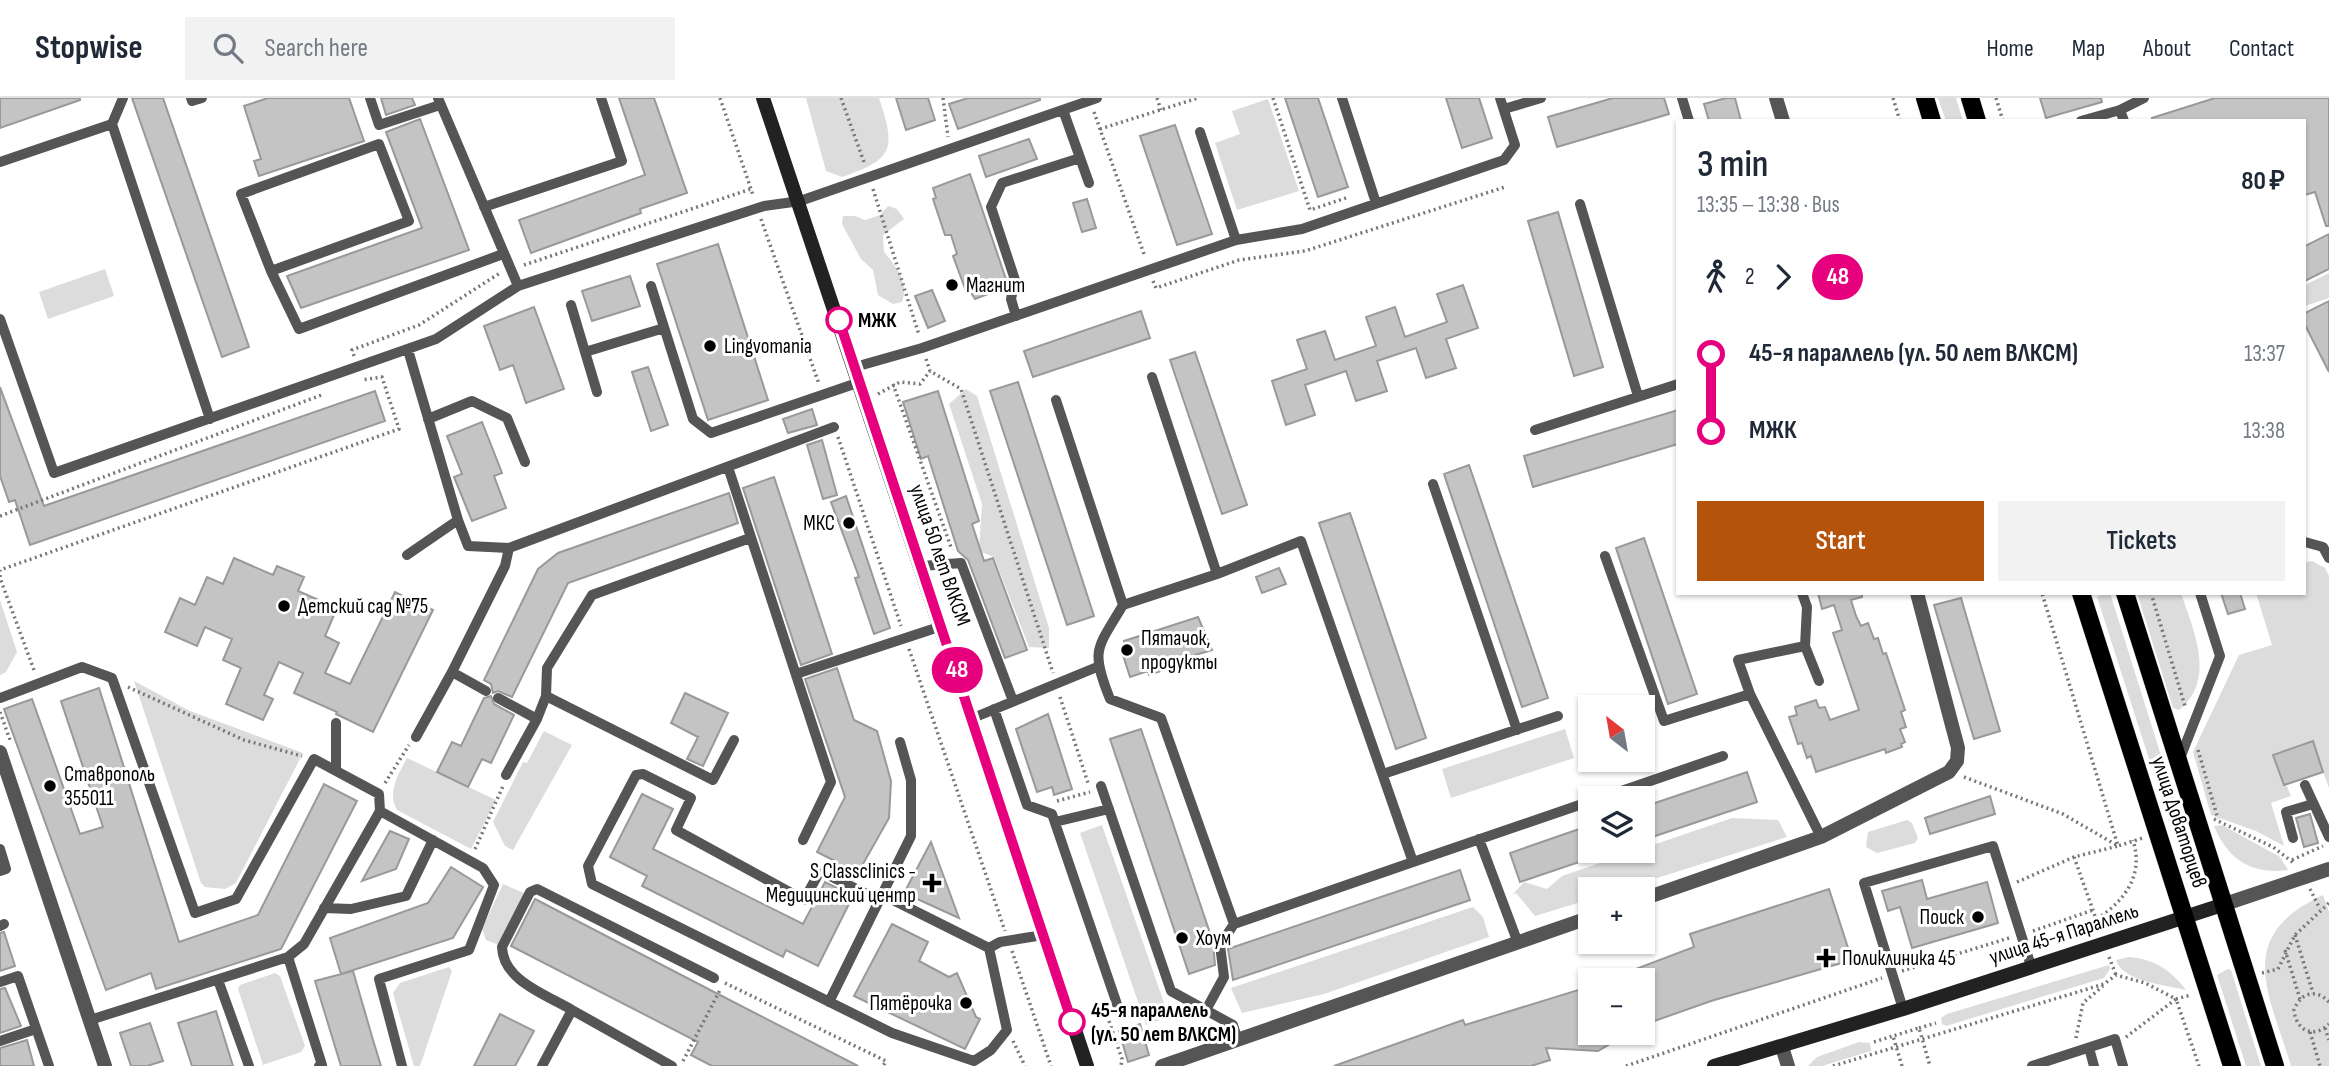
<!DOCTYPE html>
<html lang="en">
<head>
<meta charset="utf-8">
<style>
  body { margin:0; font-family:"Sofia Sans Condensed",sans-serif; background:#f2f2f3; color:#1f2937; height:100vh; display:flex; flex-direction:column; font-size:26px; white-space:nowrap }
  * { box-sizing:border-box; margin:0 }
  p { font-size:23px; color:#747a83 }
  .icon { flex:none; width:38px; height:38px; fill:none; stroke:currentColor; stroke-width:2; stroke-linecap:round; stroke-linejoin:round }
  .map { position:relative; flex:1; overflow:hidden }
  .panel { position:absolute; left:1676px; top:21px; width:630px; height:476px; display:flex; flex-direction:column; background:#fff; border-radius:0px; box-shadow:0 2px 5px #0004 }
  .panel>* { flex:none }
  .badge { padding:0 14px; border-radius:23px; font-size:24px; line-height:46px }
  .needle { width:46px; rotate:329deg }
  .tools { position:absolute; left:1578px; top:597px; display:grid; gap:14px }
  .tools a { display:grid; place-items:center; width:77px; height:77px; border-radius:0px; background:#fff; box-shadow:0 2px 5px #0004; font-size:35px }
  .map>.badge { position:absolute; translate:-50% -50%; box-shadow:0 0 0 4px #fff }
  .legs { display:flex; align-items:center; gap:10px; height:77px; padding:0 21px; font-size:23px }
  .legs p { margin-inline-start:auto }
  .overview { display:flex; align-items:center; justify-content:space-between; height:119px; padding:0 21px }
  h1 { font-size:38px; font-weight:600; line-height:52px }
  .action { display:flex; gap:14px; margin-top:auto; padding:14px 21px }
  .action a { flex:1; height:80px; border-radius:0px; background:#b45309; color:#fff; font-size:28px; font-weight:600; line-height:80px; text-align:center }
  .action a+a { background:#f2f2f3; color:#1f2937 }
  ul { padding:0 21px; list-style:none }
  li { display:flex; align-items:center; gap:24px; height:77px; font-size:26px }
  li i { display:grid; place-items:center; width:10px; height:100%; margin:0 9px; background:currentColor }
  li i::after { content:''; width:18px; height:18px; margin:-9px; border:5px solid; border-radius:50%; background:#fff }
  li p { margin-inline-start:auto }
  li:first-child i { background:linear-gradient(#0000 50%,currentColor 0) }
  li:last-child i { background:linear-gradient(currentColor 50%,#0000 0) }
  header { display:flex; align-items:center; gap:42px; box-sizing:border-box; height:98px; padding:0 35px; background:#fff; border-bottom:2px solid #e0e1e3 }
  header strong { font-size:33px }
  nav { display:flex; gap:38px; margin-inline-start:auto; font-size:24px }
  .search { width:490px; height:63px; background:#f2f2f3; display:flex; align-items:center; gap:18px; box-sizing:border-box; padding:0 24px; border-radius:0px; color:#747a83; font-size:26px }
  .map>svg:first-child { display:block }
  .green { fill:#dcdcdc }
  .building { fill:#c4c4c4; stroke:#999; stroke-width:2 }
  .lines { fill:none; stroke-linecap:round; stroke-linejoin:round }
  .primary-casing { stroke:#dbdbdb; stroke-width:19 }
  .path { stroke:#777; stroke-width:3.5; stroke-dasharray:2 3.5; stroke-linecap:butt }
  .lane { stroke:#555; stroke-width:10 }
  .street { stroke:#555; stroke-width:14 }
  .secondary { stroke:#222; stroke-width:14 }
  .primary { stroke:#000; stroke-width:18 }
  .line-1-casing { stroke:#fff; stroke-width:16 }
  .line-1 { stroke:#e6007e; stroke-width:10 }
  .poi-dot { fill:#000; stroke:#fff; stroke-width:2.5 }
  .stop-1-dot { fill:#fff; stroke:#e6007e; stroke-width:3.5 }
  .labels { text-anchor:middle; dominant-baseline:central; stroke-width:6; stroke-linejoin:round; paint-order:stroke }
  .poi-label { font-size:21px; fill:#000; stroke:#fff; text-anchor:start }
  .stop-label { font-size:21px; font-weight:bold; fill:#000; stroke:#fff; text-anchor:start }
  .street-label { font-size:21px; fill:#000; stroke:#fff }
</style>
</head>
<body>
<header>
<strong>Stopwise</strong>
<div class="search"><svg class="icon" aria-label="search" viewBox="0 0 24 24"><circle cx="10" cy="10" r="6"/><path d="M15 15l6 6"/></svg>Search here</div>
<nav><a>Home</a><a>Map</a><a>About</a><a>Contact</a></nav>
</header>
<div class="map">
<svg width="2329" height="968" viewBox="0 0 2329 968">
  <rect width="100%" height="100%" fill="#fff"/>
  <path class="green" d="M806,0H879C896,51 894,61 842,79L826,73Z
    M1938,0H1956L1963,23H1946Z
    M1268,1L1299,93L1237,112L1215,45L1240,36L1232,13Z
    M888,108L897,111L904,121L883,137L884,154C896,168 909,185 902,204L893,206L878,197L873,172L861,161L842,126L843,118H855L865,122L880,117Z
    M105,171L114,198L48,221L39,194Z
    M2329,175V200L2305,208V187Z
    M966,291L977,298L1049,530V550L1029,549L994,459L979,453L982,406L949,306Z
    M2312,463L2325,470L2329,478V690L2312,644L2274,657L2291,698L2271,705L2284,748L2256,733L2211,717L2193,654L2239,557L2272,547L2256,495H2305V464Z
    M2104,495H2110L2180,718L2169,723L2097,499Z
    M2137,495H2181C2193,532 2217,581 2179,612L2173,610Z
    M0,502L17,554L6,574L0,577Z
    M134,583L190,613L303,655L236,785L225,791L205,789L201,785Z
    M1565,631L1574,660L1451,700L1442,671Z
    M544,633L572,647L513,752L505,748L493,724L523,664L527,665Z
    M407,660L496,702L471,751L397,712C387,694 398,677 407,660Z
    M1732,720L1778,722L1787,739L1622,791H1591V801L1535,818L1516,795L1512,797L1524,784L1547,791L1562,778Z
    M1907,722L1912,725L1918,740L1915,745L1877,755L1866,749L1868,734Z
    M1102,727L1169,919L1146,927L1080,735Z
    M2222,727L2280,759L2288,772C2252,777 2228,762 2214,728Z
    M503,786L524,795L499,847L486,842L482,831Z
    M2323,797L2329,814V968H2291C2269,894 2233,839 2323,797Z
    M1473,809L1483,819L1489,839L1324,896L1242,915L1231,890Z
    M2129,859C2154,861 2171,872 2186,892C2166,887 2123,884 2116,862Z
    M2109,867L2110,871L2104,880L1946,928L1942,926L1941,920L1947,916Z
    M449,869L452,873L420,968H414L393,895L400,885Z
    M2228,871L2231,872L2261,968H2246L2217,877Z
    M275,875L280,878L305,948L301,954L263,967L238,891L240,887Z
    M1859,944L1870,945L1871,953L1822,968H1808L1817,959Z"/>
  <path class="building" d="M0,0H80V2L0,30Z
    M132,0H163L249,249L222,259Z
    M268,0H349L364,43L259,78L254,63L261,61L244,8Z
    M381,0H412L415,7L386,17Z
    M619,0H654L687,95L640,111L641,115L531,155L519,122L645,77Z
    M896,0H928L935,22L906,32Z
    M968,0H1040V2L958,31L949,6Z
    M1285,0H1318L1348,89L1318,99Z
    M1446,0H1479L1492,40L1462,50Z
    M1613,0H1664L1669,16L1557,49L1548,19Z
    M1726,0H1735L1741,23H1709L1704,6Z
    M2040,0H2101L2102,4L2046,20Z
    M2215,0H2329V128H2326L2315,94L2305,97V23H2153L2152,20Z
    M420,21L469,152L301,210L287,178L422,130L386,34Z
    M1175,27L1212,136L1177,147L1140,38Z
    M1029,41L1037,61L986,79L979,58Z
    M970,76L1007,184L1006,189L975,201L970,193H966L953,158L957,156L951,137H945L933,101L936,100L933,90Z
    M1087,101L1096,130L1082,134L1073,105Z
    M1558,114L1603,269L1574,278L1528,123Z
    M2329,136V171L2305,183V148Z
    M718,146L768,302L708,322L657,166Z
    M630,178L640,208L592,223L582,193Z
    M1463,187L1478,230L1446,241L1456,270L1426,280L1416,250L1377,263L1387,293L1356,303L1346,273L1305,287L1315,317L1286,327L1272,283L1307,271L1297,242L1325,233L1335,262L1376,248L1366,219L1395,209L1405,239L1447,224L1437,196Z
    M932,192L945,223L928,230L915,198Z
    M2329,203V274L2305,227V215Z
    M534,209L564,291L526,305L513,267L500,272L484,228Z
    M1141,213L1150,240L1033,279L1024,253Z
    M1195,254L1247,407L1222,416L1170,262Z
    M648,269L668,327L651,333L632,274Z
    M1018,284L1094,518L1067,527L990,293Z
    M0,289L44,408L375,293L385,323L30,447L15,402L9,404L0,378Z
    M938,293L979,423L972,426L984,463L993,460L1027,552L1005,560L968,462L958,453L928,358L921,361L903,304Z
    M812,311L817,327L788,335L783,321Z
    M1678,312V346L1533,389L1524,358Z
    M482,324L502,375L494,378L506,410L472,423L454,379L462,376L447,338Z
    M822,342L837,397L823,401L807,347Z
    M1469,367L1548,600L1522,609L1444,376Z
    M774,379L832,556L801,567L743,390Z
    M729,395L738,425L568,485L512,599L498,593L493,595L491,586L484,582L538,471L558,455Z
    M846,398L890,530L874,536L855,480L859,479L831,404Z
    M1350,415L1426,640L1396,651L1319,425Z
    M1644,440L1697,596L1668,606L1616,450Z
    M234,460L273,477L277,468L304,479L298,493L337,510L325,538L339,545L325,575L350,586L395,494L433,512L373,634L336,616L337,614L294,595L303,575L279,564L264,597L273,601L263,622L226,606L241,570L223,562L232,541L205,529L197,548L165,534L180,500L195,507L207,479L223,486Z
    M1279,470L1286,486L1262,495L1256,479Z
    M1818,495H1862V499L1851,502L1856,518L1861,528L1868,525L1874,541L1878,540L1883,556L1886,555L1905,612L1901,614L1906,629L1900,631L1905,644L1901,646L1902,649L1886,655L1885,651L1816,674L1811,658L1807,660L1802,645L1798,646L1789,619L1797,617L1795,609L1816,602L1819,610L1825,609L1830,622L1859,612L1833,535L1842,532L1834,507L1822,511Z
    M2221,495H2240L2245,511L2228,516Z
    M1961,500L2000,633L1974,641L1934,507Z
    M1198,519L1212,552L1195,557L1196,561L1149,577L1148,573L1130,579L1122,554L1127,552L1124,543Z
    M837,570L854,622L877,633L891,683L889,720L854,782L831,770L835,763L817,754L845,699L805,581Z
    M99,590L179,844L258,817L324,686L357,703L281,851L156,891L151,875L106,892L4,611L32,601L80,736L103,729L61,603Z
    M685,595L728,615L703,668L687,661L698,639L671,625Z
    M491,598L494,606L514,617L491,665L482,661L468,689L437,674L452,644L461,648L484,600Z
    M1048,616L1072,691L1054,697L1052,689L1037,694L1016,631Z
    M1141,631L1213,844L1215,867L1189,876L1110,641Z
    M2313,643L2323,674L2284,687L2273,657Z
    M1747,674L1757,704L1643,742V709Z
    M642,696L673,711L653,751L803,826L825,784L853,798L818,868L786,852L783,859L642,788L647,778L610,759Z
    M1990,698L1995,716L1930,736L1925,720Z
    M2310,716L2318,745L2304,749L2296,720Z
    M1591,727V760L1520,784L1510,755Z
    M390,733L409,741L396,771L362,783Z
    M931,744L959,820L904,795Z
    M451,769L483,789L453,840L341,876L330,840L428,805Z
    M1460,772L1470,802L1233,882L1228,851Z
    M1922,782L1927,801L1987,784L1998,825L1912,850L1900,809L1888,813L1882,793Z
    M1829,791L1852,862L1711,903L1643,927V882H1607L1694,849L1690,836Z
    M535,801L716,895L858,968H712L691,957L698,944L511,848Z
    M892,826L928,844L919,863L949,879L957,875L976,919L980,921L965,951L854,898Z
    M4,834L15,868L0,873V835Z
    M353,873L373,942L381,968H341L315,883Z
    M1591,888V934H1630L1598,953L1546,950L1550,962L1531,968H1334L1463,922L1465,927Z
    M5,890L21,928L0,935V891Z
    M216,913L233,968H192L178,925Z
    M500,916L534,933L515,968H474Z
    M150,925L163,963L147,968H131L120,935Z
    M1140,926L1149,957L1128,964L1119,933Z
    M27,942L34,968H0V950Z"/>
  <g class="lines">
    <defs>
      <path id="primary" d="M1925,0L1932,23
        M1970,0L1977,23
        M2081,495L2232,968
        M2125,495L2275,968"/>
    </defs>
    <use href="#primary" class="primary-casing"/>
    <path class="path" d="M720,0L753,97
      M841,0L865,67
      M943,0L948,39
      M1157,0L1161,12
      M1273,0L1310,112L1346,100
      M1893,0L1900,23
      M1996,0L2003,23
      M1094,14L1145,159
      M1100,31L1198,0
      M873,91L919,237
      M761,121L819,286
      M524,167L751,91
      M1153,183L1156,190L1239,162L1305,153L1505,89
      M354,258L352,252L419,227L500,175
      M926,261L930,273L961,291L1053,575
      M893,286L952,452
      M878,296L900,284L920,286L930,273
      M838,339L901,528
      M0,418L324,296
      M2151,495L2185,608
      M909,551L1005,833
      M34,572L0,480V472L399,331L382,279L362,282
      M128,589L244,642L302,658
      M1060,599L1088,685
      M0,614L10,642
      M2198,652L2218,721
      M1964,679L2063,716L2118,748L2143,740
      M385,685L409,647
      M1057,703L1090,694
      M2214,721L2273,749L2295,766
      M475,751L503,688
      M2074,759L2100,832
      M2292,762L2323,748
      M2017,784L2074,759L2118,748L2042,495
      M2310,791L2320,811
      M2097,821C2125,802 2144,778 2133,742
      M2033,833L2093,812
      M2295,837L2313,895
      M2285,852L2300,901
      M1012,853L1051,968
      M2109,859L2116,877
      M1902,873L2009,840
      M2262,875L2278,871L2295,837L2329,805
      M725,885L886,963L883,968
      M2329,904C2316,890 2300,895 2294,912C2296,933 2314,941 2329,926
      M1109,923L1122,961L1121,968
      M1919,930L1936,925
      M2325,930L2329,942
      M2310,934L2320,968
      M2126,939L2176,901L2199,968
      M2076,940L2083,905L2103,888
      M1013,943L1025,968
      M1874,944L1893,938
      M683,963L720,892
      M1626,968L1882,880
      M1833,968L2104,886L2116,877L2145,885L2176,901L2191,897
      M1902,968L1893,938L1919,930L1930,968"/>
    <path class="lane" d="M123,0L112,26L210,321
      M191,0L192,3L202,0
      M370,0L379,27L440,7
      M438,0L518,188
      M1342,0L1376,105
      M1682,0L1689,23
      M1504,11L1541,0
      M1063,12L1089,85
      M2081,23L2120,12
      M2124,23L2120,12L2144,0
      M1200,34L1236,142
      M0,64L112,26
      M1580,106L1638,298
      M484,109L622,63L601,0
      M271,173L241,96L379,46L409,123L271,173L299,231L503,156
      M651,188L693,321L711,335L860,284
      M571,207L597,294
      M1016,218L1011,201L1015,182L991,109L1002,85L1080,60
      M0,221L54,375L436,241L518,188L764,108L800,103L1097,0
      M408,252L458,422
      M585,254L664,230
      M855,269L922,250L1236,142L1302,131L1504,62L1515,47L1500,0
      M1056,302L1123,507C1097,551 1090,551 1110,601L1161,620L1234,826
      M428,321L472,303L507,320L525,364
      M1535,332L1678,286
      M728,369L831,684L803,742
      M1433,386L1517,632
      M2305,444L2323,449L2329,460
      M407,457L458,422L468,448L509,450L834,329
      M1605,458L1664,623L1750,596
      M922,468L961,465L1013,603
      M1802,495L1807,509L1805,548L1738,562L1750,596L1821,739
      M1123,507L1217,476L1152,279
      M1805,548L1819,583
      M796,576L942,528
      M486,593L452,574L505,468L509,450
      M546,598L713,682L734,642
      M0,600L82,569L112,580L195,815L236,801L314,661L379,696L380,713L304,846L288,859
      M498,600L537,621
      M994,611L1027,707L1052,716L1120,915
      M973,620L1097,569
      M416,639L452,574
      M2179,663L2220,558L2200,495
      M336,672V625
      M1383,676L1558,618
      M506,677L537,621L546,598L547,570L592,497L750,440
      M2305,687L2329,739
      M1101,688L1171,893L1233,927L1238,943
      M1601,700L1723,658
      M380,713L483,770L494,787L469,852L379,881L402,968
      M1055,724L1109,711
      M2293,740L2286,714L2313,706
      M1479,741L1518,845
      M0,751L6,771L0,773
      M1413,764L1591,703
      M324,810L351,811L406,798L433,742
      M0,828L4,826
      M989,850L887,799L879,802L820,773L804,802L676,732L691,700L643,676L636,677L588,768L592,786L892,935L974,963L991,952L1007,932L989,850L1000,844L1043,837
      M218,882L249,968
      M0,884L18,878L49,968
      M829,904L911,738V682L900,644
      M1903,911L1864,785L1993,748L2031,868
      M572,912C547,897 503,883 502,849L530,794L537,791L714,880
      M1206,912L1224,879L1220,847L1234,826L1413,764L1301,443L1217,476
      M90,922L288,859L322,967L319,968
      M0,943L36,931
      M2089,950L2094,968
      M542,968L572,912L672,968
      M2032,968L2115,941L2123,968"/>
    <path class="street" d="M1776,0L1783,23
      M0,654L105,968
      M1643,801L1821,739L1949,674L1957,663L1958,650L1917,495
      M2225,806L2329,771
      M1782,949L1788,968
      M1162,968L1591,819"/>
    <path class="secondary" d="M763,0L1087,968
      M1714,968L1903,911L2225,806"/>
    <use href="#primary" class="primary"/>
  </g>
  <g class="lines">
    <defs>
      <path id="line-1" d="M839,222L1072,924"/>
    </defs>
    <use href="#line-1" class="line-1-casing"/>
    <use href="#line-1" class="line-1"/>
  </g>
  <g class="poi-dot">
    <circle cx="952" cy="187" r="7"/>
    <circle cx="710" cy="248" r="7"/>
    <circle cx="849" cy="425" r="7"/>
    <circle cx="284" cy="508" r="7"/>
    <circle cx="1127" cy="552" r="7"/>
    <circle cx="50" cy="688" r="7"/>
    <path d="M928.5 774.5h7v7h7v7h-7v7h-7v-7h-7v-7h7z"/>
    <circle cx="1978" cy="819" r="7"/>
    <circle cx="1182" cy="840" r="7"/>
    <path d="M1822.5 849.5h7v7h7v7h-7v7h-7v-7h-7v-7h7z"/>
    <circle cx="966" cy="905" r="7"/>
  </g>
  <g class="stop-1-dot">
    <circle cx="839" cy="222" r="12"/>
    <circle cx="1072" cy="924" r="12"/>
  </g>
  <g class="labels">
    <g class="poi-label">
      <text x="966" y="187">Магнит</text>
      <text x="724" y="248">Lingvomania</text>
      <text x="835" y="425" text-anchor="end">МКС</text>
      <text x="298" y="508">Детский сад №75</text>
      <text x="1141" y="540">Пятачок,<tspan x="1141" dy="24">продукты</tspan></text>
      <text x="64" y="676">Ставрополь<tspan x="64" dy="24">355011</tspan></text>
      <text x="916" y="773" text-anchor="end">S Classclinics -<tspan x="916" dy="24">Медицинский центр</tspan></text>
      <text x="1964" y="819" text-anchor="end">Поиск</text>
      <text x="1196" y="840">Хоум</text>
      <text x="1842" y="860">Поликлиника 45</text>
      <text x="952" y="905" text-anchor="end">Пятёрочка</text>
    </g>
    <g class="stop-label">
      <text x="858" y="222">МЖК</text>
      <text x="1091" y="912">45-я параллель<tspan x="1091" dy="24">(ул. 50 лет ВЛКСМ)</tspan></text>
    </g>
    <g class="street-label">
      <text transform="translate(940 457) rotate(71)">улица 50 лет ВЛКСМ</text>
      <text transform="translate(2179 724) rotate(72)">улица Доваторцев</text>
      <text transform="translate(2064 836) rotate(-18)">улица 45-я Параллель</text>
    </g>
  </g>
</svg>
<div class="tools">
<a><svg class="needle" viewBox="-14 -14 28 28"><path d="M0-13l5 13h-10z" fill="#e53935"/><path d="M0 13l5-13h-10z" fill="#747a83"/></svg></a>
<a><svg class="icon" aria-label="layers" viewBox="0 0 24 24"><path d="M12 4l9 5-9 5-9-5zM3 14l9 5 9-5"/></svg></a>
<a>+</a>
<a>−</a>
</div>
<b class="badge" style="left:957px;top:572px;background:#e6007e;color:#fff">48</b>
<section class="panel">
<div class="overview"><div><h1>3 min</h1><p>13:35 – 13:38 · Bus</p></div><b>80 ₽</b></div>
<div class="legs"><svg class="icon" aria-label="walk" viewBox="0 0 24 24"><circle cx="13" cy="4" r="2"/><path d="M13 8l-2 6 4 7M11 14l-3 7M7 12l3-4h3l4 4"/></svg>2<svg class="icon" aria-label="forward" viewBox="0 0 24 24"><path d="M9 5l7 7-7 7"/></svg><b class="badge" style="background:#e6007e;color:#fff">48</b></div>
<ul>
<li><i style="color:#e6007e"></i><b>45-я параллель (ул. 50 лет ВЛКСМ)</b><p>13:37</p></li>
<li><i style="color:#e6007e"></i><b>МЖК</b><p>13:38</p></li>
</ul>
<div class="action"><a>Start</a><a>Tickets</a></div>
</section>
</div>
</body>
</html>
